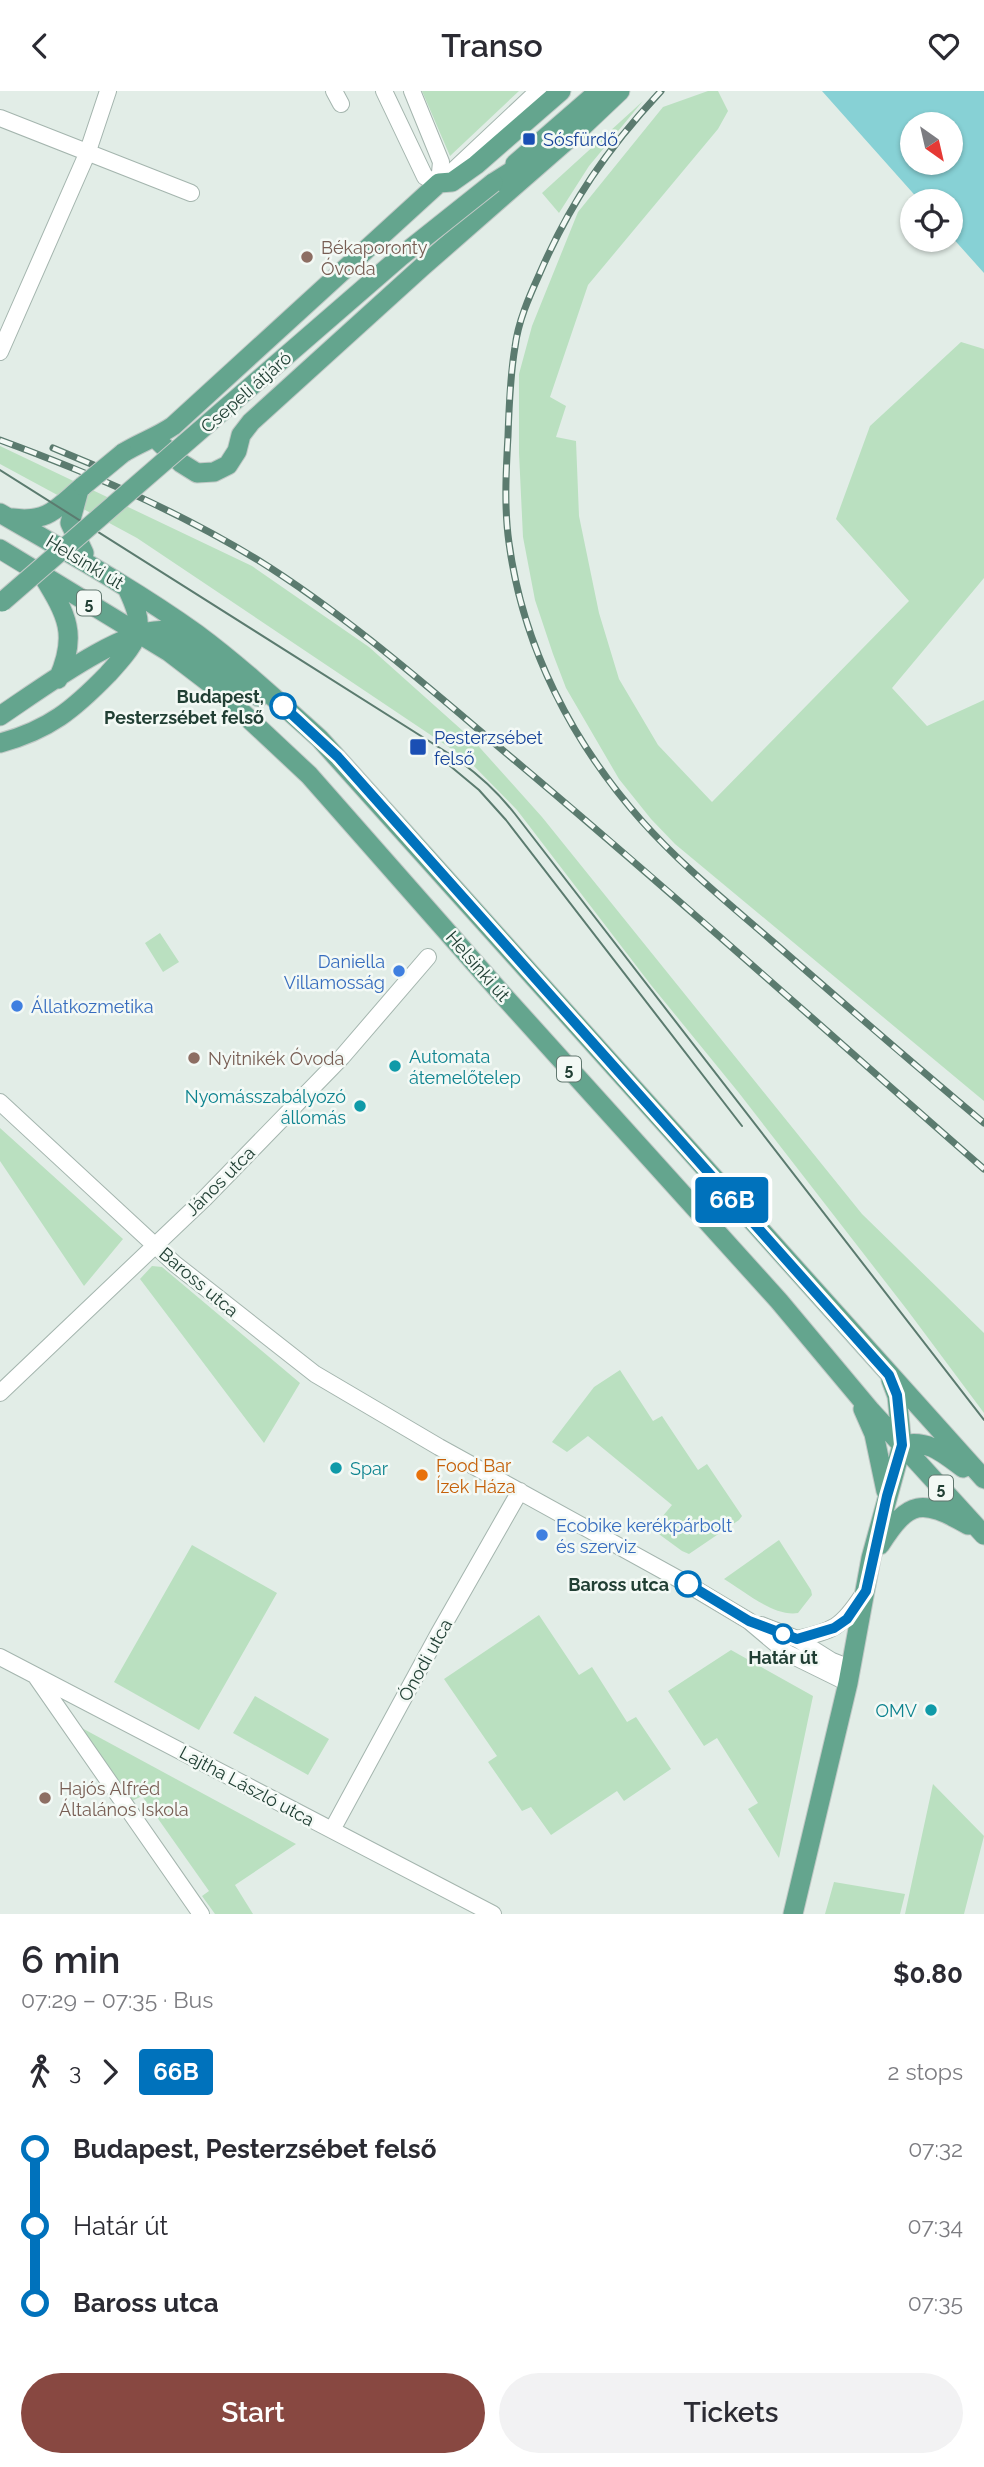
<!DOCTYPE html>
<html lang="en">
<head>
<meta charset="utf-8">
<style>
  body { margin:0; font-family:Raleway,sans-serif; background:#f2f2f3; color:#2b2b33; height:100vh; display:flex; flex-direction:column; font-size:26px; white-space:nowrap }
  * { box-sizing:border-box; margin:0 }
  p { font-size:23px; color:#7c7c81 }
  .icon { flex:none; width:38px; height:38px; fill:none; stroke:currentColor; stroke-width:2; stroke-linecap:round; stroke-linejoin:round }
  .map { position:relative; height:1823px; overflow:hidden }
  .sheet { display:flex; flex-direction:column; background:#fff; flex:1 }
  .sheet>* { flex:none }
  .badge { padding:0 14px; border-radius:5px; font-size:24px; line-height:46px }
  .needle { width:46px; rotate:146deg }
  .fabs { position:absolute; left:900px; top:21px; display:grid; gap:14px }
  .fabs a { display:grid; place-items:center; width:63px; height:63px; border-radius:50%; background:#fff; box-shadow:0 2px 5px #0004; font-size:35px }
  .map>.badge { position:absolute; translate:-50% -50%; box-shadow:0 0 0 4px #fff }
  .legs { display:flex; align-items:center; gap:10px; height:77px; padding:0 21px; font-size:23px }
  .legs p { margin-inline-start:auto }
  .summary { display:flex; align-items:center; justify-content:space-between; height:119px; padding:0 21px }
  h1 { font-size:38px; font-weight:600; line-height:52px }
  .cta { display:flex; gap:14px; margin-top:auto; padding:14px 21px }
  .cta a { flex:1; height:80px; border-radius:42px; background:#884841; color:#fff; font-size:28px; font-weight:600; line-height:80px; text-align:center }
  .cta a+a { background:#f2f2f3; color:#2b2b33 }
  ul { padding:0 21px; list-style:none }
  li { display:flex; align-items:center; gap:24px; height:77px; font-size:26px }
  li i { display:grid; place-items:center; width:10px; height:100%; margin:0 9px; background:currentColor }
  li i::after { content:''; width:18px; height:18px; margin:-9px; border:5px solid; border-radius:50%; background:#fff }
  li p { margin-inline-start:auto }
  li:first-child i { background:linear-gradient(#0000 50%,currentColor 0) }
  li:last-child i { background:linear-gradient(currentColor 50%,#0000 0) }
  header { display:flex; justify-content:space-between; align-items:center; height:91px; padding:0 21px; background:#fff; font-size:32px; font-weight:600 }
  .map>svg:first-child { display:block }
  .green { fill:#bae0c0 }
  .water { fill:#87d1d5; fill-rule:evenodd }
  .lines { fill:none; stroke-linecap:round; stroke-linejoin:round }
  .minor-casing { stroke:#a4b5ae; stroke-width:18 }
  .major-casing { stroke:#c1c9c6; stroke-width:21 }
  .minor { stroke:#fff; stroke-width:16 }
  .major { stroke:#64a58e; stroke-width:19 }
  .tram { stroke:#5b7b6f; stroke-width:2 }
  .rail-casing { stroke:#5b7b6f; stroke-width:7 }
  .rail { stroke:#f3f9f5; stroke-width:4.5; stroke-dasharray:13; stroke-linecap:butt }
  .major-bridge-casing { stroke:#c1c9c6; stroke-width:21; stroke-linecap:butt }
  .major-bridge { stroke:#64a58e; stroke-width:19 }
  .line-1-casing { stroke:#fff; stroke-width:16 }
  .line-1 { stroke:#0072bc; stroke-width:10 }
  .transit-dot { fill:#1a4fb4; stroke:#f3f9f5; stroke-width:2.5 }
  .education-dot { fill:#8d6e63; stroke:#f3f9f5; stroke-width:2.5 }
  .stop-1-dot { fill:#fff; stroke:#0072bc; stroke-width:3.5 }
  .shop-dot { fill:#3f7fe0; stroke:#f3f9f5; stroke-width:2.5 }
  .culture-dot { fill:#0f9aa8; stroke:#f3f9f5; stroke-width:2.5 }
  .food-dot { fill:#e8710a; stroke:#f3f9f5; stroke-width:2.5 }
  .labels { text-anchor:middle; dominant-baseline:central; stroke-width:5; stroke-linejoin:round; paint-order:stroke }
  .shield { fill:#f3f9f5; stroke:#60776e; stroke-width:2 }
  .shield-label { font-size:16px; font-weight:bold; fill:#213f34 }
  .transit-label { font-size:18px; fill:#164399; stroke:#f3f9f5; text-anchor:start }
  .education-label { font-size:18px; fill:#785e54; stroke:#f3f9f5; text-anchor:start }
  .street-label { font-size:18px; fill:#213f34; stroke:#f3f9f5 }
  .stop-label { font-size:18px; font-weight:bold; fill:#213f34; stroke:#f3f9f5; text-anchor:end }
  .shop-label { font-size:18px; fill:#366cbe; stroke:#f3f9f5; text-anchor:start }
  .culture-label { font-size:18px; fill:#0d838f; stroke:#f3f9f5; text-anchor:start }
  .food-label { font-size:18px; fill:#c56008; stroke:#f3f9f5; text-anchor:start }
</style>
</head>
<body>
<header><svg class="icon" aria-label="back" viewBox="0 0 24 24"><path d="M15 5l-7 7 7 7"/></svg>Transo<svg class="icon" aria-label="heart" viewBox="0 0 24 24"><path d="M12 20l-8-8c-3-5 5-10 8-4 3-6 11-1 8 4z"/></svg></header>
<div class="map">
<svg width="984" height="1823" viewBox="0 0 984 1823">
  <rect width="100%" height="100%" fill="#e2ede7"/>
  <path class="green" d="M422,0H519L450,65Z
    M708,0H718L728,20L718,38L588,194L550,306L566,315L556,346L576,350L579,425L599,522L619,588L658,654L712,711L909,510L836,428L870,335L961,251L984,258V487L892,597L927,635L984,609V1010L675,753L651,728L619,688L566,597L553,563L535,509L523,446L519,362V283L532,235L578,121L663,16Z
    M643,10L589,75L559,122L542,102Z
    M0,355L252,475L369,556L473,649L542,726L862,1123L984,1242V1322L908,1220L739,1002L651,894L517,719L468,669L137,447L0,373Z
    M160,842L179,871L163,881L145,852Z
    M0,1037L123,1148L84,1195L0,1070Z
    M152,1175L162,1176L300,1292L264,1352L140,1188Z
    M620,1279L653,1330L662,1325L698,1379L707,1373L742,1425L739,1429L689,1463L682,1460L652,1438L672,1414L588,1345L567,1361L552,1351L594,1296Z
    M779,1449L811,1499L812,1504L798,1522C774,1526 744,1500 724,1488Z
    M192,1454L277,1502L199,1639L114,1591Z
    M539,1524L579,1584L592,1576L627,1631L636,1626L671,1678L624,1710L617,1700L551,1744L531,1716L522,1720L488,1671L497,1665L444,1588Z
    M731,1559L813,1605L779,1767L748,1718L758,1712L717,1647L704,1655L668,1600Z
    M255,1605L329,1648L308,1684L233,1642Z
    M80,1636L296,1753L235,1794L253,1823H215L202,1805L209,1800L142,1705L132,1710Z
    M933,1693L984,1745L964,1823H905Z
    M834,1791L905,1803L900,1823H825Z"/>
  <path class="water" d="M822,0H984V182L950,144V110H920ZM912,33H950V72H912Z"/>
  <g class="lines">
    <defs>
      <path id="minor" d="M334,0L341,13
        M384,0L425,86L439,92
        M412,0L441,71L439,92
        M0,27L191,102
        M441,91L538,0
        M0,261L87,63L108,0
        M0,1011L175,1173L315,1283L439,1356L682,1490L749,1530L787,1562L848,1592
        M0,1302L205,1107L342,966L428,866
        M761,1534L797,1548L832,1570L850,1577
        M797,1548C834,1539 841,1537 862,1505
        M0,1566L493,1823
        M37,1587L201,1823
        M332,1739L439,1542L520,1400"/>
      <path id="major" d="M571,43L582,36L620,0
        M515,73L599,0
        M493,92L531,68
        M155,347L181,372L197,382L214,381L228,374L237,360L241,344L251,331L422,176L582,36
        M123,362C139,352 157,346 173,335L439,92L452,91L476,74L561,0
        M79,399L70,432L84,462
        M0,422C67,461 134,498 197,543C240,575 280,612 320,648L984,1388
        M12,427C48,432 57,417 83,395
        M0,458L169,561L216,597L309,684L501,902L779,1210L871,1320L984,1444
        M43,485C67,524 78,544 58,588
        M0,625C35,602 127,533 166,540L233,590L259,606
        M0,652C49,639 74,618 108,583C118,572 131,558 137,544C142,529 133,510 127,497
        M863,1318L874,1343L886,1400
        M902,1354C928,1348 943,1362 963,1377
        M880,1454C909,1408 922,1408 968,1434
        M793,1823L848,1592L871,1467L902,1354L897,1305L891,1289"/>
    </defs>
    <use href="#minor" class="minor-casing"/>
    <use href="#major" class="major-casing"/>
    <use href="#minor" class="minor"/>
    <use href="#major" class="major"/>
    <path class="tram" d="M0,379L451,664C476,681 497,700 515,723L984,1329
      M449,674L479,699L506,729L742,1035"/>
    <defs>
      <path id="rail" d="M661,0C607,58 571,110 539,184C529,206 518,231 515,256C510,285 509,315 508,345C506,380 504,417 509,452C523,556 572,651 641,729C680,773 727,811 772,850C842,911 912,972 984,1032
        M0,349C92,383 174,418 258,469C349,526 430,598 512,667C672,801 827,941 984,1078
        M53,357L108,380"/>
    </defs>
    <use href="#rail" class="rail-casing"/>
    <use href="#rail" class="rail"/>
    <defs>
      <path id="major-bridge" d="M83,395L123,362
        M2,511L400,166L493,92"/>
    </defs>
    <use href="#major-bridge" class="major-bridge-casing"/>
    <use href="#major-bridge" class="major-bridge"/>
  </g>
  <g class="lines">
    <defs>
      <path id="line-1" d="M283,615L338,666L889,1284L897,1304L902,1354L887,1405L866,1500L847,1528L834,1537L797,1548L749,1530L688,1493"/>
    </defs>
    <use href="#line-1" class="line-1-casing"/>
    <use href="#line-1" class="line-1"/>
  </g>
  <g class="transit-dot">
    <rect x="522" y="41" width="14" height="14" rx="3.5"/>
    <rect x="409" y="647" width="18" height="18" rx="3.5"/>
  </g>
  <g class="education-dot">
    <circle cx="307" cy="166" r="7"/>
    <circle cx="194" cy="967" r="7"/>
    <circle cx="45" cy="1707" r="7"/>
  </g>
  <g class="stop-1-dot">
    <circle cx="283" cy="615" r="12"/>
    <circle cx="688" cy="1493" r="12"/>
    <circle cx="783" cy="1543" r="9"/>
  </g>
  <g class="shop-dot">
    <circle cx="399" cy="880" r="7"/>
    <circle cx="17" cy="915" r="7"/>
    <circle cx="542" cy="1444" r="7"/>
  </g>
  <g class="culture-dot">
    <circle cx="395" cy="975" r="7"/>
    <circle cx="360" cy="1015" r="7"/>
    <circle cx="336" cy="1377" r="7"/>
    <circle cx="931" cy="1619" r="7"/>
  </g>
  <circle class="food-dot" cx="422" cy="1384" r="7"/>
  <g class="labels">
    <g class="shield">
      <rect x="77" y="499.5" width="24" height="25" rx="5"/>
      <rect x="557" y="965.5" width="24" height="25" rx="5"/>
      <rect x="929" y="1384.5" width="24" height="25" rx="5"/>
    </g>
    <g class="shield-label">
      <text x="89" y="512">5</text>
      <text x="569" y="978">5</text>
      <text x="941" y="1397">5</text>
    </g>
    <g class="transit-label">
      <text x="543" y="48">Sósfürdő</text>
      <text x="434" y="646">Pesterzsébet<tspan x="434" dy="21">felső</tspan></text>
    </g>
    <g class="education-label">
      <text x="321" y="156">Békaporonty<tspan x="321" dy="21">Óvoda</tspan></text>
      <text x="208" y="967">Nyitnikék Óvoda</text>
      <text x="59" y="1697">Hajós Alfréd<tspan x="59" dy="21">Általános Iskola</tspan></text>
    </g>
    <g class="street-label">
      <text transform="translate(246 301) rotate(-41)">Csepeli átjáró</text>
      <text transform="translate(85 471) rotate(31)">Helsinki út</text>
      <text transform="translate(478 875) rotate(49)">Helsinki út</text>
      <text transform="translate(220 1090) rotate(-45)">János utca</text>
      <text transform="translate(199 1191) rotate(40)">Baross utca</text>
      <text transform="translate(425 1569) rotate(-61)">Ónodi utca</text>
      <text transform="translate(247 1695) rotate(28)">Lajtha László utca</text>
    </g>
    <g class="stop-label">
      <text x="264" y="605">Budapest,<tspan x="264" dy="21">Pesterzsébet felső</tspan></text>
      <text x="669" y="1493">Baross utca</text>
      <text x="783" y="1566" text-anchor="middle">Határ út</text>
    </g>
    <g class="shop-label">
      <text x="385" y="870" text-anchor="end">Daniella<tspan x="385" dy="21">Villamosság</tspan></text>
      <text x="31" y="915">Állatkozmetika</text>
      <text x="556" y="1434">Ecobike kerékpárbolt<tspan x="556" dy="21">és szerviz</tspan></text>
    </g>
    <g class="culture-label">
      <text x="409" y="965">Automata<tspan x="409" dy="21">átemelőtelep</tspan></text>
      <text x="346" y="1005" text-anchor="end">Nyomásszabályozó<tspan x="346" dy="21">állomás</tspan></text>
      <text x="350" y="1377">Spar</text>
      <text x="917" y="1619" text-anchor="end">OMV</text>
    </g>
    <g class="food-label">
      <text x="436" y="1374">Food Bar<tspan x="436" dy="21">Ízek Háza</tspan></text>
    </g>
  </g>
</svg>
<div class="fabs">
<a><svg class="needle" viewBox="-14 -14 28 28"><path d="M0-13l5 13h-10z" fill="#e53935"/><path d="M0 13l5-13h-10z" fill="#7c7c81"/></svg></a>
<a><svg class="icon" aria-label="locate" viewBox="0 0 24 24"><circle cx="12" cy="12" r="6"/><path d="M12 2v4M12 18v4M2 12h4M18 12h4"/></svg></a>
</div>
<b class="badge" style="left:732px;top:1109px;background:#0072bc;color:#fff">66B</b>
</div>
<section class="sheet">
<div class="summary"><div><h1>6 min</h1><p>07:29 – 07:35 · Bus</p></div><b>$0.80</b></div>
<div class="legs"><svg class="icon" aria-label="walk" viewBox="0 0 24 24"><circle cx="13" cy="4" r="2"/><path d="M13 8l-2 6 4 7M11 14l-3 7M7 12l3-4h3l4 4"/></svg>3<svg class="icon" aria-label="forward" viewBox="0 0 24 24"><path d="M9 5l7 7-7 7"/></svg><b class="badge" style="background:#0072bc;color:#fff">66B</b><p>2 stops</p></div>
<ul>
<li><i style="color:#0072bc"></i><b>Budapest, Pesterzsébet felső</b><p>07:32</p></li>
<li><i style="color:#0072bc"></i><span>Határ út</span><p>07:34</p></li>
<li><i style="color:#0072bc"></i><b>Baross utca</b><p>07:35</p></li>
</ul>
<div class="cta"><a>Start</a><a>Tickets</a></div>
</section>
</body>
</html>
